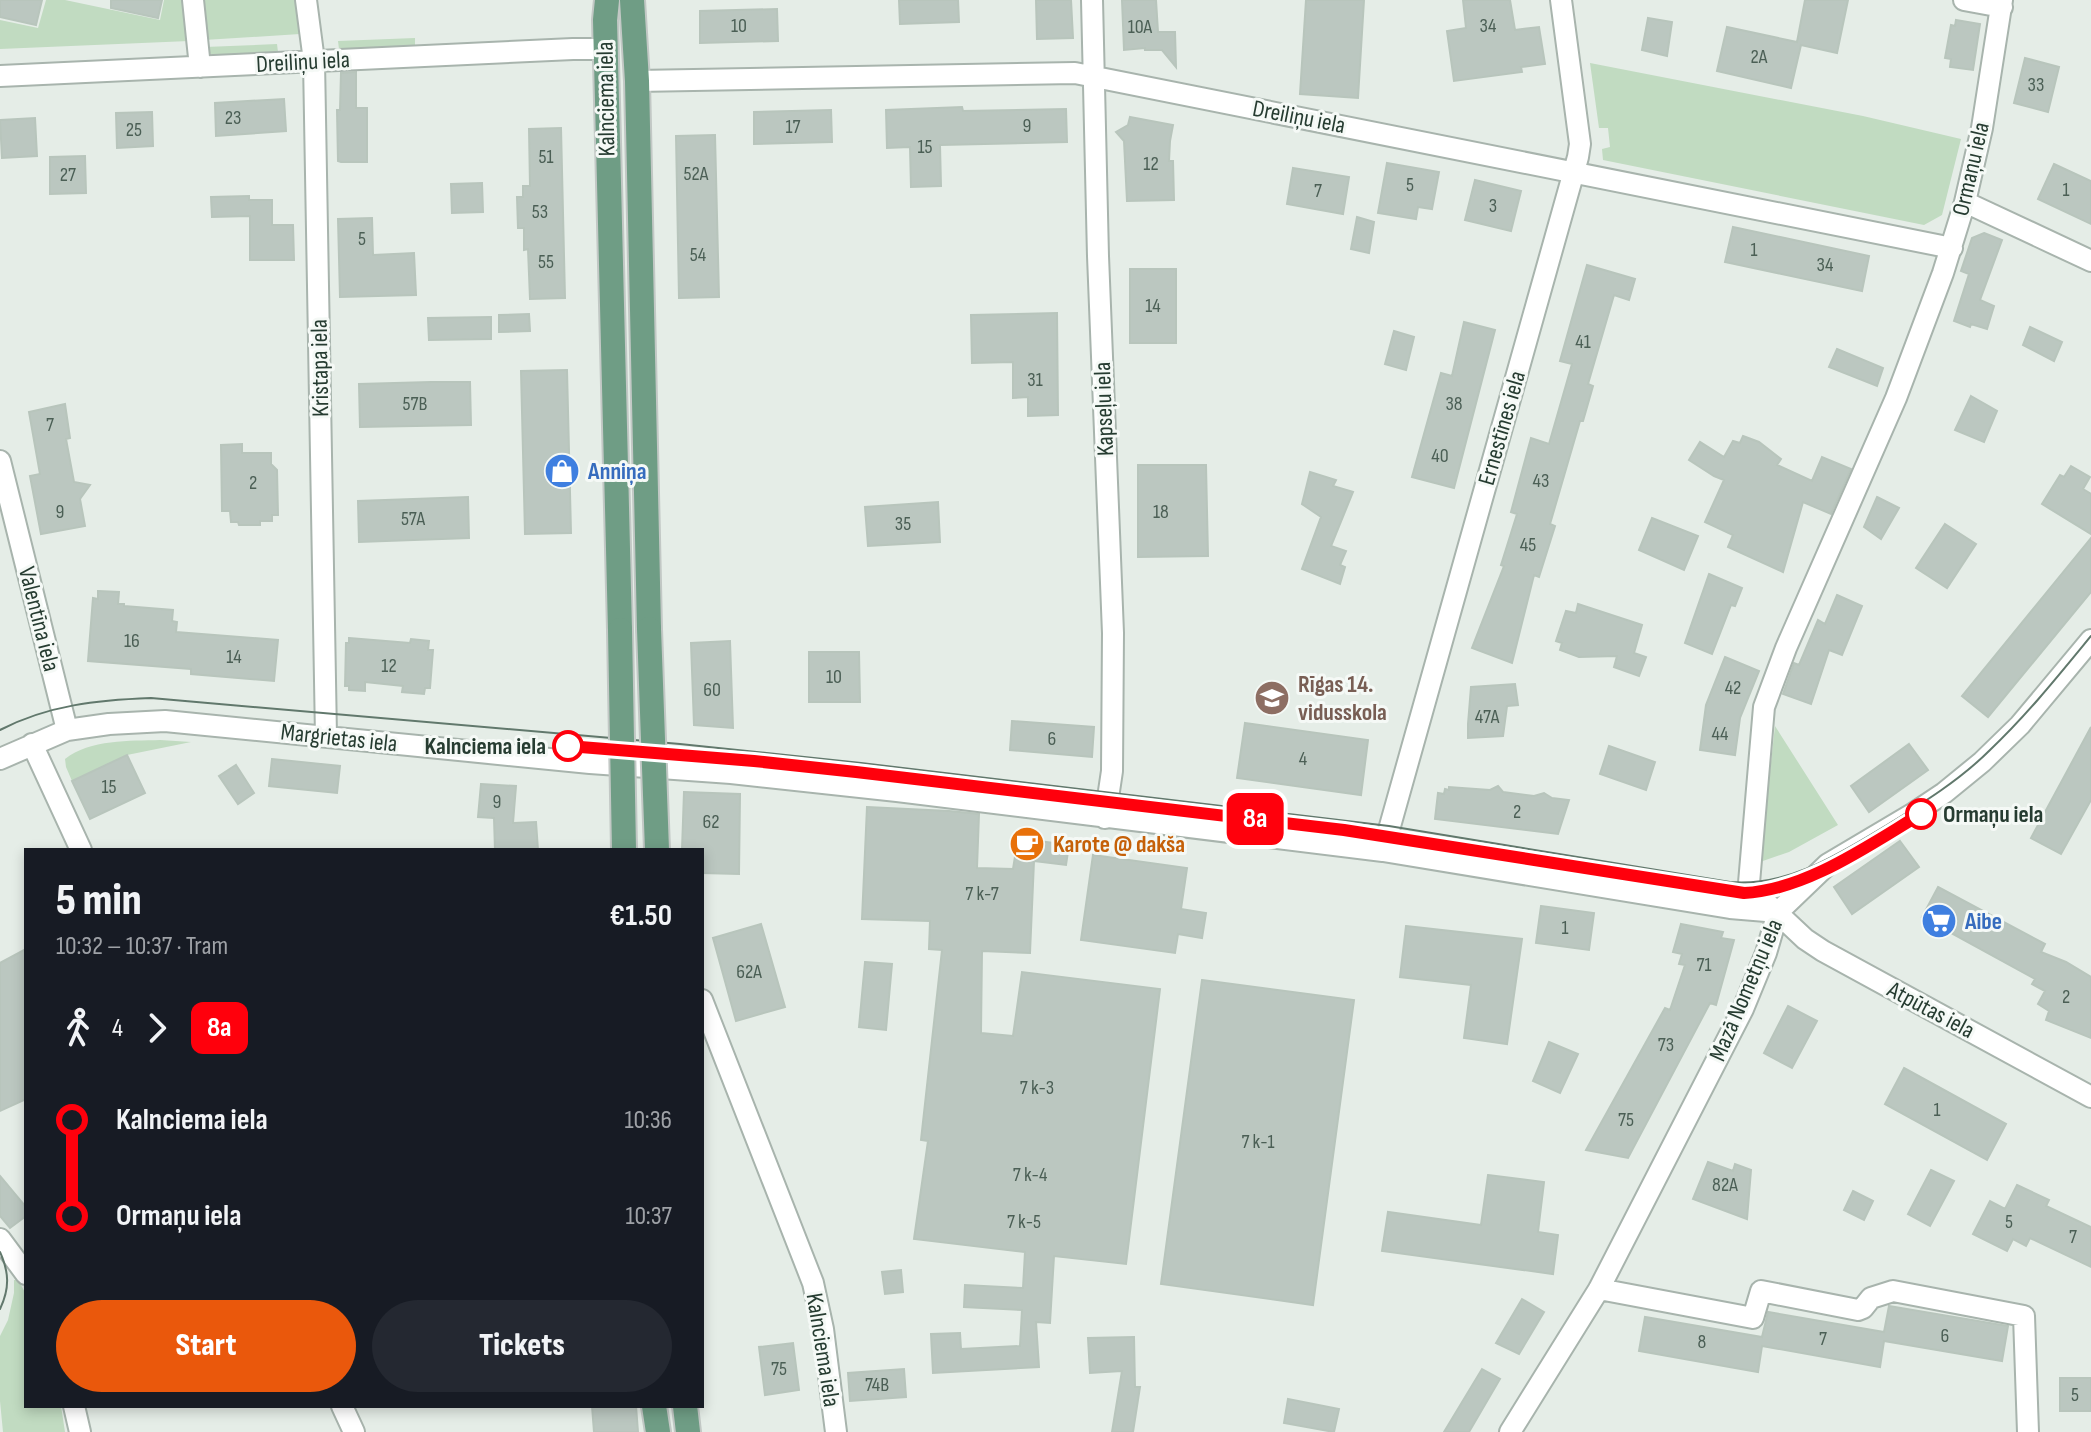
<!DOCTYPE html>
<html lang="en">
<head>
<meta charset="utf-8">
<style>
  body { margin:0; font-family:"Sofia Sans Condensed",sans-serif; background:#242831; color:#f1f3f6; height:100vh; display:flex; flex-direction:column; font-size:30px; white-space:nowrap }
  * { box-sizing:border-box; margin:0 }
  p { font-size:26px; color:#9ea1a6 }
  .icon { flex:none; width:44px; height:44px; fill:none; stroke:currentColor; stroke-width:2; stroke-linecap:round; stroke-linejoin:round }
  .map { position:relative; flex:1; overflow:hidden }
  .side { position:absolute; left:24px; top:848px; width:680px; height:560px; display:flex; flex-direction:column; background:#171b24; border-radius:0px; box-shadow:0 4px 12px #0003 }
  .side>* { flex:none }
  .badge { padding:0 16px; border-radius:12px; font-size:28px; line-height:52px }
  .map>.badge { position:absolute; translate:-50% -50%; box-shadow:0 0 0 4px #fff }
  .legs { display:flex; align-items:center; gap:12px; height:88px; padding:0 32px; font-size:26px }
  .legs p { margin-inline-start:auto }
  .summary { display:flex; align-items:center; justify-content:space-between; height:136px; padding:0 32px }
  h1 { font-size:44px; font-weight:800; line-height:60px }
  .cta { display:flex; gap:16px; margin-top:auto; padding:16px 32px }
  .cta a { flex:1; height:92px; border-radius:48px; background:#ea580c; color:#fff; font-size:32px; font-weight:800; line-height:92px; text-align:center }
  .cta a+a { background:#242831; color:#f1f3f6 }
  ul { padding:0 32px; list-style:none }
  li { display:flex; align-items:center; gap:28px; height:96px; font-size:30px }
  li i { display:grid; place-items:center; width:12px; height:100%; margin:0 10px; background:currentColor }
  li i::after { content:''; width:20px; height:20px; margin:-10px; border:6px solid; border-radius:50%; background:#171b24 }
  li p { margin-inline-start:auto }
  li:first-child i { background:linear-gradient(#0000 50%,currentColor 0) }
  li:last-child i { background:linear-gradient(currentColor 50%,#0000 0) }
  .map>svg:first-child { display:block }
  .green { fill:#c1dbc1 }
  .building { fill:#bbc7c0; stroke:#b8c5bc; stroke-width:2 }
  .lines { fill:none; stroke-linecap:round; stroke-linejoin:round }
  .minor-casing { stroke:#a8b4ad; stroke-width:24 }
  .major-casing { stroke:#c2c8c5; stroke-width:28 }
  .minor { stroke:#fff; stroke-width:20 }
  .major { stroke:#6f9d85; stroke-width:24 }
  .tram { stroke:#61786c; stroke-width:2 }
  .major-bridge-casing { stroke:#c2c8c5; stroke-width:28; stroke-linecap:butt }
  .major-bridge { stroke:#6f9d85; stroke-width:24 }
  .line-1-casing { stroke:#fff; stroke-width:18 }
  .line-1 { stroke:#ff000c; stroke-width:12 }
  .stop-1-dot { fill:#fff; stroke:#ff000c; stroke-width:4 }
  .labels { text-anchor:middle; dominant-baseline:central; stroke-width:6; stroke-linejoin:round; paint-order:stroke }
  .number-label { font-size:20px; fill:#4b5f55 }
  .street-label { font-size:24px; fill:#263c31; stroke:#f5f9f6 }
  .shop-label { font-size:24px; font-weight:bold; fill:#366cbe; stroke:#f5f9f6; text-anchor:start }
  .education-label { font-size:24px; font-weight:bold; fill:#785e54; stroke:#f5f9f6; text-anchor:start }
  .stop-label { font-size:24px; font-weight:bold; fill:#263c31; stroke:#f5f9f6; text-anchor:end }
  .food-label { font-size:24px; font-weight:bold; fill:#c56008; stroke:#f5f9f6; text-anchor:start }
</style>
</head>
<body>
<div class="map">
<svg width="2091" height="1432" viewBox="0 0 2091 1432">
  <rect width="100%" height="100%" fill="#e5ede7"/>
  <path class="green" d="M46,0H65L160,20L164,0H185L189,41L0,49V20L38,28Z
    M199,0H296L300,34L204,40Z
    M415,38V46L339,49L338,41Z
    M277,44L278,52L215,56L209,53L205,47Z
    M1590,63L1863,116L1961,139L1942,215L1924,225L1603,160L1602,149L1610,147L1608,128H1599Z
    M1775,726L1838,825L1789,852L1760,862Z
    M160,740L191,742L127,755L72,781L66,767L65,759C90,739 130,741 160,740Z
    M14,1280H18L26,1294V1406H61L65,1432H3L0,1401V1336L8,1320L14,1293Z"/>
  <path class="building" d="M0,0H42L36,25L0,17Z
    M111,0H162L158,18L111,8Z
    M899,0H958L959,22L900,24Z
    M1036,0H1071L1073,38L1037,39Z
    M1122,0H1156L1158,32H1175L1176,67L1162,50H1145V48L1124,50Z
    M1306,0H1364L1358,98L1300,94Z
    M1463,0H1510L1515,30L1539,27L1545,64L1521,67L1522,72L1454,81L1447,31L1466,28Z
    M1805,0H1848L1837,53L1801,45L1791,88L1717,71L1727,27L1797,42Z
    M777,9L778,41L700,43V11Z
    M1648,18L1672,22L1667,56L1642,50Z
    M1956,20L1980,24L1973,70L1950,67L1951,59L1945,58L1951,25L1955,26Z
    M2025,58L2059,67L2048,112L2014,103Z
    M356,72V108H367V162H341L338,161L337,110H340L341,73Z
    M284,99L286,131L216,136L215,103Z
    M962,107L963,111L1066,109L1067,142L940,145L941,186L911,187L910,147L887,148L886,110Z
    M831,110L832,142L754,144V112Z
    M152,112L153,146L117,148L116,113Z
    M1130,117L1173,125L1170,141L1169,161H1173L1174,200L1127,201L1124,141L1116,132L1128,125Z
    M35,118L37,156L2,158L0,120Z
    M561,128L565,298L530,299L528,249L524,250V228H518L517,197H523V186H530L529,129Z
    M715,135L719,297L679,298L676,136Z
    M85,156L86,193L50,194V157Z
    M1387,163L1439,172L1432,209L1418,207L1416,219L1378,213Z
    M2054,164L2091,181V224L2038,199Z
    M1293,168L1349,177L1343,214L1287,204Z
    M1475,180L1521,191L1511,231L1465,220Z
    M482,183L483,212L452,213L451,184Z
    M249,196V200H272V225H293L294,260H250V216L212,217L211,197Z
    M1357,217L1374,222L1369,253L1351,249Z
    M372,218L373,255L414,253L416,295L340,297L338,219Z
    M1733,227L1869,256L1862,291L1725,262Z
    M1984,233L2002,240L1980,300L1994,306L1987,329L1971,324L1970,327L1954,321L1969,274L1961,271L1972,238Z
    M1587,265L1635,279L1629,300L1614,295L1588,384L1593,386L1583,421H1580L1550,524L1555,526L1539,577L1534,575L1512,663L1472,648L1504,566L1501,565L1517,514L1511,512L1531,438L1549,444L1572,364L1560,361Z
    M1130,269H1176V343H1130Z
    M1057,313L1058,415L1028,416V397L1013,398V362L972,363L971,315Z
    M529,314L530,331L499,332V315Z
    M491,317V339L429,340L428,318Z
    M1464,322L1495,330L1454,488L1412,477L1441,373L1452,376Z
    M2030,327L2062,342L2054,361L2023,345Z
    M1394,331L1414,337L1406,370L1385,364Z
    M1837,349L1883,368L1877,386L1829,367Z
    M567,370L571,533L525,534L521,371Z
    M431,382H470L471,425L360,427L359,384Z
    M1971,396L1997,411L1984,442L1955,430Z
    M65,404L70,438L66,439L74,482L90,485L80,499L85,526L41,534L30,476L40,474L29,412Z
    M1743,436L1759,442L1781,459L1777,465L1812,481L1822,457L1851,469L1831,514L1803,502L1783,572L1728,547L1733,535L1705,522L1724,480L1714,476L1689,460L1700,442L1724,457L1733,441L1740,443Z
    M242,444V453H271V464L277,470L278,515H272V521H260V525H239L238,522H231L230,511H222L221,445Z
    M1138,465H1206L1208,556L1138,557Z
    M2071,466L2090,477L2083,489L2091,494V534L2042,504L2060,475L2064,477Z
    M1310,472L1336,480L1333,486L1353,492L1331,546L1346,551L1340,565L1345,567L1340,584L1302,569L1321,517L1302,504Z
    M468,497L469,538L359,542L358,501Z
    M1877,497L1899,508L1881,539L1864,527Z
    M938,502L940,542L868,546L865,507Z
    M1652,518L1698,536L1684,570L1639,550Z
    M1945,524L1976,544L1947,588L1916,568Z
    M2091,538V592L1988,717L1962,696Z
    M1709,574L1742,588L1735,606L1731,605L1712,654L1685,643Z
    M98,591L119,592L118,604H124V606L173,610L172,621L177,622L176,632L278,640L274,681L191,674V669L88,661L93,598L98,599Z
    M1837,595L1862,606L1842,655L1829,650L1811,704L1783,694L1794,663L1799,665L1818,620L1825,624Z
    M1578,604L1642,625L1634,653L1646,657L1639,676L1614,667L1617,656L1579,657L1560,650L1562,643L1556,641L1566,611L1576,613Z
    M349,638L410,643L411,639L429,641L428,650H433L430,688H425L424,694L402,692L403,686L365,682V691L349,690V686H345L346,643H349Z
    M730,641L733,728L694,725L691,643Z
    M809,652H859L860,702H809Z
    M1725,657L1759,671L1740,718L1735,755L1700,750L1706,705Z
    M1515,684L1518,705L1507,706L1503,736L1468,738V724L1471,687Z
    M1012,721L1094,727L1092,757L1010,750Z
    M1245,723L1368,740L1361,795L1237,778Z
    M2091,727V800L2061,854L2031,838Z
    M1909,744L1928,770L1869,812L1851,786Z
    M1609,746L1655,762L1646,790L1600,774Z
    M127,755L145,793L90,819L72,781Z
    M272,759L340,766L337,793L269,786Z
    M236,765L254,793L238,804L219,776Z
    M481,784L516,786L513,823L536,822L538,850H495L494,818L478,817Z
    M1498,786L1503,792L1534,796L1544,793L1552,798L1569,800L1558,834L1435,819L1438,793L1444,794L1445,789L1449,790V787L1490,790Z
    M684,792L740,794L739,874L702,873V850H682Z
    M867,807L949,811L979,814L977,868L1013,869L1018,838L1069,845L1066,865L1034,861L1030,953L982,951L981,1033L1013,1036L1022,972L1160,989L1126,1264L1054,1256L1050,1323L1036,1322L1039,1367L933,1373L931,1334L960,1333L961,1349L1020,1346L1022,1310L964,1307L965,1285L1023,1288L1025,1252L914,1239L928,1141L921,1140L942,950L929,949L930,921L862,919Z
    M1900,841L1919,867L1852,914L1834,887Z
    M1093,855L1187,868L1181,909L1206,913L1202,938L1178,934L1175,953L1081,940Z
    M1938,887L2045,944L2041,952L2066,962L2091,977V1038L2046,1020L2049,1011L2038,1004L2045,991L2032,984L2035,979L1922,917Z
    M1541,906L1594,913L1589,950L1536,943Z
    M761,924L785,1007L736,1021L713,938Z
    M1681,924L1723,932L1721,938L1734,940L1716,1005L1710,1003L1628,1158L1586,1150L1665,1008L1670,1010L1685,965L1679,964L1682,954L1673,952Z
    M1406,926L1522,939L1507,1044L1464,1038L1471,985L1400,977Z
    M26,949V1099L0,1111V963Z
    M865,962L892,964L886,1030L859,1027Z
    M1202,980L1354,1000L1313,1305L1161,1284Z
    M1788,1006L1817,1021L1792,1068L1764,1053Z
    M1549,1042L1578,1054L1560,1093L1533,1081Z
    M1904,1068L2006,1124L1987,1160L1885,1104Z
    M1708,1162L1733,1171L1735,1164L1751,1170L1747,1219L1693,1199Z
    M1931,1170L1954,1181L1930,1226L1908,1214Z
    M1488,1175L1544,1182L1538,1232L1558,1235L1553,1274L1382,1251L1388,1212L1481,1225Z
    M0,1176L26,1207V1216L10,1228L0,1216Z
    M2017,1185L2049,1200L2046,1206L2091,1227V1267L2030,1238L2026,1246L2013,1239L2007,1251L1973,1234L1990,1201L2005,1209Z
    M1853,1191L1873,1201L1864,1220L1844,1210Z
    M901,1270L903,1292L885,1294L882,1272Z
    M1522,1299L1544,1312L1519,1354L1496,1343Z
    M1889,1306L2008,1326L2002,1361L1884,1341L1880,1367L1762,1346L1758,1372L1639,1351L1645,1317L1762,1337L1768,1312L1884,1332Z
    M1134,1337L1135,1387H1140L1133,1432H1112L1122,1371L1090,1373L1088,1338Z
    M793,1343L799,1390L765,1395L759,1347Z
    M904,1369L906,1397L850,1401L848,1373Z
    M1482,1369L1500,1379L1469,1432H1444Z
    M2060,1378H2091V1411H2060Z
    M1288,1399L1339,1409L1334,1432L1284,1423Z
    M592,1406H636L638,1432H594Z"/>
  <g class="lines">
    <defs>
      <path id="minor" d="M193,0L200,67
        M306,0L314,61L326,736
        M1092,0L1098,256L1113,633L1112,771L1105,818
        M1964,0L2002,7
        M2002,0L1982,128L1965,202L1943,273L1896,398L1786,648L1764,707L1749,883L1755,892L1805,939L1823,951L2091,1097
        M0,76L573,49H605
        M637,81L1075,73L1952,248
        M1965,202L2091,261
        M0,461L67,730
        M32,744L81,850
        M0,759L67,730L109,724L165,721L590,763L731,773L897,791L1383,851L1730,908L1778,912
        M1383,851L1578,157L1580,144L1561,0
        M702,1000L813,1283L823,1329L836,1432
        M0,1239L26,1274
        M1599,1289L1753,1318L1761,1291L1858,1310L1863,1308L1871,1298L1893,1291L2024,1316L2028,1432
        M74,1406L80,1432
        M342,1406L354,1432
        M1510,1432L1599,1289L1743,1009L1766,953L1778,912L1828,864L1914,813L1944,793L1982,762L2020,725L2091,640"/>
      <path id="major" d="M607,0L605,20L620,630
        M632,0L637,81L649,629
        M654,1406L658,1432
        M685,1406L688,1432"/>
    </defs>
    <use href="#minor" class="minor-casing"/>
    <use href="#major" class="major-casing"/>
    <use href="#minor" class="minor"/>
    <use href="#major" class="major"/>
    <path class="tram" d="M0,730C48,705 98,700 151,698L680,744L861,763L1389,826L1730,882C1788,887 1839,854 1887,825C1923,803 1960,780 1990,750C2027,715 2059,675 2091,636
      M557,745L617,750
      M0,1252C9,1272 10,1288 0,1309"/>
    <defs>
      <path id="major-bridge" d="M649,629L657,850
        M620,630L624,850"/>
    </defs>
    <use href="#major-bridge" class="major-bridge-casing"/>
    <use href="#major-bridge" class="major-bridge"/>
  </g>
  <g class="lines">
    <defs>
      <path id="line-1" d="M568,746L754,761L856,772L1344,830L1744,893C1806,890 1869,845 1921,814"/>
    </defs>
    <use href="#line-1" class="line-1-casing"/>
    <use href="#line-1" class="line-1"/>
  </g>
  <defs>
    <symbol id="shop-disc" viewBox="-11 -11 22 22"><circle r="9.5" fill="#3f7fe0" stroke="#f5f9f6"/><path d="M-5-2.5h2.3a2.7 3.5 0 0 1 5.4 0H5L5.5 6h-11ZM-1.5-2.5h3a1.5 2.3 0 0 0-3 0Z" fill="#fff"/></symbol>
    <symbol id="school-disc" viewBox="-11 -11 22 22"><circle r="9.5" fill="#8d6e63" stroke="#f5f9f6"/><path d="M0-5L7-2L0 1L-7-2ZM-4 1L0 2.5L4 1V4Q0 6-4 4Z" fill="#fff"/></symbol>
    <symbol id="cafe-disc" viewBox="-11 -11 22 22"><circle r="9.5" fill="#e8710a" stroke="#f5f9f6"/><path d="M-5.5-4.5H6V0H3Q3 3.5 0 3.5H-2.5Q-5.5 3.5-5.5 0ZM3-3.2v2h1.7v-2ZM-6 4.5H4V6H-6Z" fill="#fff"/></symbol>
    <symbol id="supermarket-disc" viewBox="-11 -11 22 22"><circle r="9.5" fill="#3f7fe0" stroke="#f5f9f6"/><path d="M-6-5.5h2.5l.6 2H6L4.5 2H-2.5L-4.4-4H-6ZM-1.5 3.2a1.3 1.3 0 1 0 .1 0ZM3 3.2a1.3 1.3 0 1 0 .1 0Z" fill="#fff"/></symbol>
  </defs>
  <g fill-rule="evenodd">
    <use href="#shop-disc" x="542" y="451" width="40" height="40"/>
    <use href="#school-disc" x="1252" y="678" width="40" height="40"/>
    <use href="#cafe-disc" x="1007" y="824" width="40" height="40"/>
    <use href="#supermarket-disc" x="1919" y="901" width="40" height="40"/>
  </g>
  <g class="stop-1-dot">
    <circle cx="568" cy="746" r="14"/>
    <circle cx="1921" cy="814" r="14"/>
  </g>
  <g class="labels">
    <g class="number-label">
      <text x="739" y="26">10</text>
      <text x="1488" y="26">34</text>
      <text x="1140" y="27">10A</text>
      <text x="1759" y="57">2A</text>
      <text x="2036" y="85">33</text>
      <text x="233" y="118">23</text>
      <text x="1027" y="126">9</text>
      <text x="793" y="127">17</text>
      <text x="134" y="130">25</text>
      <text x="925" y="147">15</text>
      <text x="546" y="157">51</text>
      <text x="1151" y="164">12</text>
      <text x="696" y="174">52A</text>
      <text x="68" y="175">27</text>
      <text x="1410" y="185">5</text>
      <text x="2066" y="190">1</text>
      <text x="1318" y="191">7</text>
      <text x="1493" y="206">3</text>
      <text x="540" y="212">53</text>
      <text x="362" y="239">5</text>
      <text x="1754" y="250">1</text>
      <text x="698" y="255">54</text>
      <text x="546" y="262">55</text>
      <text x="1825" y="265">34</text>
      <text x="1153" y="306">14</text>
      <text x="1583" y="342">41</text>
      <text x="1035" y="380">31</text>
      <text x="415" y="404">57B</text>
      <text x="1454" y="404">38</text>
      <text x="50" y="425">7</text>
      <text x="1440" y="456">40</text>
      <text x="1541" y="481">43</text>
      <text x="253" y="483">2</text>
      <text x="60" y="512">9</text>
      <text x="1161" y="512">18</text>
      <text x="413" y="519">57A</text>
      <text x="903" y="524">35</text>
      <text x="1528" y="545">45</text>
      <text x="132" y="641">16</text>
      <text x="234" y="657">14</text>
      <text x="389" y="666">12</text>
      <text x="834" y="677">10</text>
      <text x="1733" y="688">42</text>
      <text x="712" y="690">60</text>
      <text x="1487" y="717">47A</text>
      <text x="1720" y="734">44</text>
      <text x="1052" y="739">6</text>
      <text x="1303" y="759">4</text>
      <text x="109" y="787">15</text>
      <text x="497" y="802">9</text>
      <text x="1517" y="812">2</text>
      <text x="711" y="822">62</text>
      <text x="982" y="894">7 k-7</text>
      <text x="1565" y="928">1</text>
      <text x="1704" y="965">71</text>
      <text x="749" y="972">62A</text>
      <text x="2066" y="997">2</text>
      <text x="1666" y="1045">73</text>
      <text x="1037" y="1088">7 k-3</text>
      <text x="1937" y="1110">1</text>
      <text x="1626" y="1120">75</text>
      <text x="1258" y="1142">7 k-1</text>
      <text x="1030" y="1175">7 k-4</text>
      <text x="1725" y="1185">82A</text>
      <text x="1024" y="1222">7 k-5</text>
      <text x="2009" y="1222">5</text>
      <text x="2073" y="1237">7</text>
      <text x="1945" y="1336">6</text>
      <text x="1823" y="1339">7</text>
      <text x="1702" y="1342">8</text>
      <text x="779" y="1369">75</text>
      <text x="877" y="1385">74B</text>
      <text x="2075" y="1395">5</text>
    </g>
    <g class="street-label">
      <text transform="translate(303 62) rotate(-3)">Dreiliņu iela</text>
      <text transform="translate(606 99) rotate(-91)">Kalnciema iela</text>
      <text transform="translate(1299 117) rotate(11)">Dreiliņu iela</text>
      <text transform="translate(1971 169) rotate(-77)">Ormaņu iela</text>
      <text transform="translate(320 368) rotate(-91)">Kristapa iela</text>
      <text transform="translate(1104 409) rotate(-92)">Kapseļu iela</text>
      <text transform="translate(1502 428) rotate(-74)">Ernestīnes iela</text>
      <text transform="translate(39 619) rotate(76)">Valentīna iela</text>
      <text transform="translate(339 738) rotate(6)">Margrietas iela</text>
      <text transform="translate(1746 990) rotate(-67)">Mazā Nometņu iela</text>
      <text transform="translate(1931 1010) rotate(28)">Atpūtas iela</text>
      <text transform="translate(823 1350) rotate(81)">Kalnciema iela</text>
    </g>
    <g class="shop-label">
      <text x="588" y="471">Anniņa</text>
      <text x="1965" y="921">Aibe</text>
    </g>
    <g class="education-label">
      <text x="1298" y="684">Rīgas 14.<tspan x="1298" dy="28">vidusskola</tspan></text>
    </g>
    <g class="stop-label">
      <text x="546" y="746">Kalnciema iela</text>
      <text x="1943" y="814" text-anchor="start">Ormaņu iela</text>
    </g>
    <g class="food-label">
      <text x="1053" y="844">Karote @ dakša</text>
    </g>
  </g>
</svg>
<b class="badge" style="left:1255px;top:819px;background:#ff000c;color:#fff">8a</b>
<section class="side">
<div class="summary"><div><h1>5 min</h1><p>10:32 – 10:37 · Tram</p></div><b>€1.50</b></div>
<div class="legs"><svg class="icon" aria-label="walk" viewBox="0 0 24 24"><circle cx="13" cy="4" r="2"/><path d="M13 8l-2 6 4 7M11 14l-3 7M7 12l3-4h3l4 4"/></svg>4<svg class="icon" aria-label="forward" viewBox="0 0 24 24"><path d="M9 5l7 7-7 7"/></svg><b class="badge" style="background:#ff000c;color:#fff">8a</b></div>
<ul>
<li><i style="color:#ff000c"></i><b>Kalnciema iela</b><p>10:36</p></li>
<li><i style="color:#ff000c"></i><b>Ormaņu iela</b><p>10:37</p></li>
</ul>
<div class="cta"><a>Start</a><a>Tickets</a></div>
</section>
</div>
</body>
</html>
